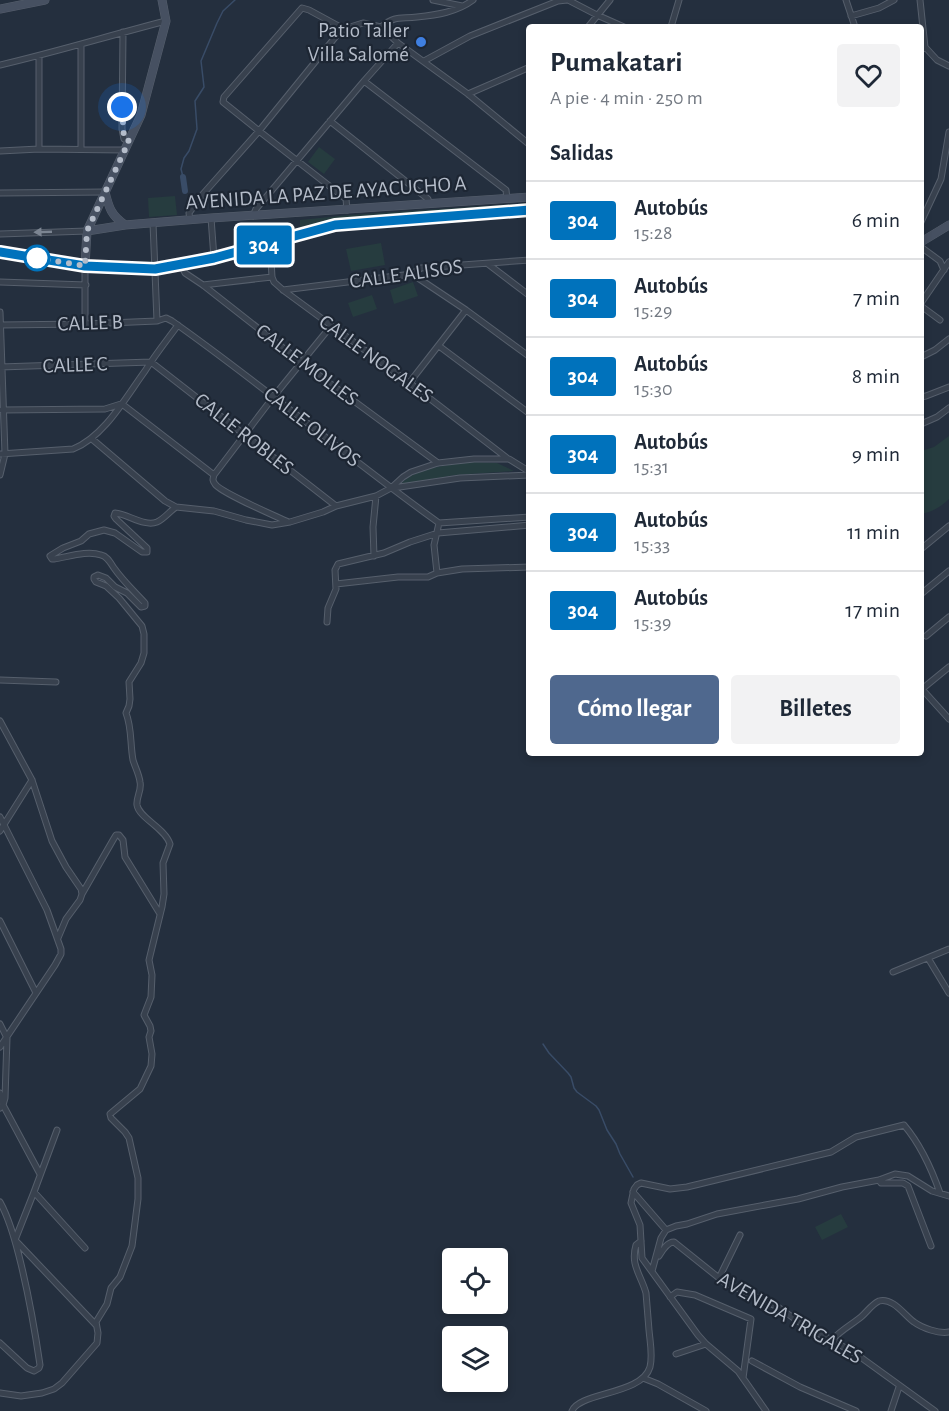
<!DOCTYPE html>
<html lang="es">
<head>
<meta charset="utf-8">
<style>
  body { margin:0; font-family:"Alegreya Sans",sans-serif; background:#f2f2f3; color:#1f2937; height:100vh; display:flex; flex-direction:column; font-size:22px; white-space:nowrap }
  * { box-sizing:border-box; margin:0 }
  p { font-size:20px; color:#747a83 }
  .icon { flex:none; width:33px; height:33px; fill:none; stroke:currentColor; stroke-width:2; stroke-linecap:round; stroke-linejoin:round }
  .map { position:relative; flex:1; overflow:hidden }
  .sheet { position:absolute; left:526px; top:24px; width:398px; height:732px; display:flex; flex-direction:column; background:#fff; border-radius:6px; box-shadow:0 3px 9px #0003 }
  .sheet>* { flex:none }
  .badge { padding:0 12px; border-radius:4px; font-size:21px; line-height:39px }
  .controls { position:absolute; left:442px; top:1248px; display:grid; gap:12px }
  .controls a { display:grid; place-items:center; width:66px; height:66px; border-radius:6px; background:#fff; box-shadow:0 3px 9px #0003; font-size:30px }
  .you { position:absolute; width:30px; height:30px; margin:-15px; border:4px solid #fff; border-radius:50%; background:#1a73e8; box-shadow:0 0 0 9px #1a73e833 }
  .map>.badge { position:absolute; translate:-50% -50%; box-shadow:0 0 0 3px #fff }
  h2 { padding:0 24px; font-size:22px; line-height:54px }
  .round { display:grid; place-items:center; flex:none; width:63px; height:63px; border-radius:6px; background:#f2f2f3 }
  .overview { display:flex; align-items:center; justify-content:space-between; height:102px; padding:0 24px }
  h1 { font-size:28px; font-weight:700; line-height:45px }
  .cta { display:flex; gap:12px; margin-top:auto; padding:12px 24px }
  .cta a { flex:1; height:69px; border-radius:6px; background:#4f688e; color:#fff; font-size:24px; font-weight:700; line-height:69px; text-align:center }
  .cta a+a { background:#f2f2f3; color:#1f2937 }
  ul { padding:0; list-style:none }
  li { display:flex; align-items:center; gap:18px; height:78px; padding:0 24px; border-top:2px solid #e0e1e3 }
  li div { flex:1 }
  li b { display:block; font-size:22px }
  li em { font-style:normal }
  li .badge { min-width:66px; font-weight:700; text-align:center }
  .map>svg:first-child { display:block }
  .green { fill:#263c3f }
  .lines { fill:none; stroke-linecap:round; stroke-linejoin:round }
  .stream { stroke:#394c67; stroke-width:1.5 }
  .canal { stroke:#394c67; stroke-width:6 }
  .street-casing { stroke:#565f6c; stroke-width:7 }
  .secondary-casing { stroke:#565f6c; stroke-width:9 }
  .street { stroke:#38414e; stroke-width:5 }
  .secondary { stroke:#465061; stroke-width:8 }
  .oneway { fill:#7c8592 }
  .line-casing { stroke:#fff; stroke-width:14 }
  .line { stroke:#0072bc; stroke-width:9 }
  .walk { stroke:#b4bcc9; stroke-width:6; stroke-dasharray:0 10.8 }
  .shop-dot { fill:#3f7fe0; stroke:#1d2633; stroke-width:2 }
  .stop-dot { fill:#fff; stroke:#0072bc; stroke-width:3 }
  .labels { text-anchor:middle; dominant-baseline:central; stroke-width:4.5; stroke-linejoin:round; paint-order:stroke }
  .poi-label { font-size:21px; fill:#b4bcc9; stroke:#1d2633; text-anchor:end }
  .street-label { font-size:21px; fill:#b4bcc9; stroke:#1d2633 }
</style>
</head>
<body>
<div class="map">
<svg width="949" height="1411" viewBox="0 0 949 1411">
  <rect width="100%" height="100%" fill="#242f3e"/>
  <path class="green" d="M319,147L335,159L324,174L308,162Z
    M175,196L177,215L149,217L148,198Z
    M529,203V205L350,218L300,229V220L349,215Z
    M381,243L385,265L351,271L346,249Z
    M413,282L418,296L394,304L390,290Z
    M372,295L377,309L353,317L348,303Z
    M949,436V499C941,507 932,512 921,514V451L934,447Z
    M472,462L497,463L514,471L455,475L401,484C416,467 450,465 472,462Z
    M841,1214L848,1227L822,1240L815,1227Z"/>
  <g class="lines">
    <path class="stream" d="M183,177L181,169L184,158L189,151L197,129L195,101L204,87L201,61L217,23L223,11L235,0
      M543,1044L549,1053L568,1073L571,1077L574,1088L577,1092L596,1106L599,1110L607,1130L616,1144L620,1154L633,1177"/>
    <path class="canal" d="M183,177L185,191"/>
    <defs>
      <path id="street" d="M433,0L462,6
        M568,0L597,15L624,27
        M846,0L855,27
        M920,0L925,47L921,49
        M851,16L879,8L894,0
        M381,27C396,15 400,19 417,17C437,15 457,12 473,0
        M588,27L610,0
        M671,27L679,0
        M344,29L309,10L302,8L224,97L223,102L259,131L346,199L347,210
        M123,32L122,129L124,139L129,141
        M81,45V149
        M925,47L937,60L949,66
        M39,56V149
        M424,61L470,36L558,1L567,0
        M0,65C56,52 111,35 166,21
        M364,81L506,190L507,199
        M468,94L530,67
        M330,121L428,199L429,204
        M0,151L39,149L124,150
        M0,193L105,192
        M253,216L256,209L364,81L398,43
        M211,218L214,258
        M190,220L189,213L203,194L259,131L337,35L344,29L363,23L381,27L398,43L468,94L530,145
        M921,222L941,179L949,132
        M153,223L157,321
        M0,234L87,231
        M270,244L272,277L274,282L283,290L411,384L507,458
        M921,247L940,261L944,270
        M0,252L85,266V324
        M488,264L530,296
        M181,265L185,273L203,285L301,362L438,463
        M412,274L466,310L530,357
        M0,282L86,285
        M203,285L272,277
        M283,290L412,274L421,268L530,260
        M921,303L949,262
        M921,306L940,320
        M0,312L5,454L0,475
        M0,325L85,324L157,321L166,318L172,321C263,385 348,458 439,523
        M439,346L530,414
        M921,357L935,350L949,339
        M151,362L336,506
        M0,367L151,362
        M411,384L413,378L466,310
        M921,397L926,396L949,387
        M122,404L214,475C213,479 212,480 215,484C221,493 276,516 288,522
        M2,410L105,409L121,404
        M921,424L937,417L949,408
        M92,439L165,501L176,507
        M0,454L73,449C104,437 126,397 145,371C155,355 167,340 178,325
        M214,475L274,396L331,326
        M393,488L460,478L530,475
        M439,523L530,517
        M921,549L949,526
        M374,556L373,527L376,496
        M437,573L434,545L439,523
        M336,584L398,577H428L437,573L462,569L530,567
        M921,594L949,571
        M327,622L328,608L336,589L335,570L338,564L384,553L410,542L438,533L530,525
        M926,636L949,617
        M0,680L56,682
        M921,688L949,719
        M922,689L949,667
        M0,721L32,780L52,841L66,867L81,889L82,894L80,900L66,919L58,938
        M0,817L47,910L61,949V954L55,965L0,1047
        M0,831L32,780
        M82,894L113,840L116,835H119L123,840L125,857L160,914
        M0,921L36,993
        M928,958L949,993
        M893,972L949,949
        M0,1024L7,1038L5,1098L3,1105L40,1174
        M0,1093L3,1105L0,1108
        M57,1130L34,1192L15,1240L96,1325
        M879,1180L881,1183H903L908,1186L931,1246
        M34,1192L85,1248
        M633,1192L666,1230
        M0,1202C10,1220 16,1243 21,1264C29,1297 35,1331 40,1365L39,1368L34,1371L27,1368L0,1343
        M659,1256C662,1251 667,1242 674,1242L724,1282L778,1307L809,1329L832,1340L859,1356L935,1411
        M652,1271L661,1238L666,1230L676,1226L687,1224L717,1214L798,1199L842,1187L879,1180L895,1174L908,1176L932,1191L949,1196
        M719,1278L740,1235
        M670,1297L677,1292L695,1295L751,1319L743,1378
        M832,1340C841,1330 851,1325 861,1317C867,1312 872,1304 879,1301C893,1297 905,1316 914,1322C922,1328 939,1334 949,1332
        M676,1354L706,1344
        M752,1361L800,1387L856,1411
        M643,1378L658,1384L706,1411
        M0,1393L21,1396L42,1393L54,1389L62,1383L97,1343L98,1333L96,1322L107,1304L111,1288L120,1277L132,1246L138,1199V1178L129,1138L125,1132L111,1118L110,1114L140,1089L151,1066L152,1054L149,1037L151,1031L150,1026L144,1015L151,997L152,975L149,960L162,907L164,894L163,863L170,844C165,828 139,818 137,805C136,797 142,790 140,782C139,774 135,767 133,760C130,744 132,728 126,713L129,706L130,699L129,682L141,663L144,653V634L142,626L119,598L106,586L96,582L94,579V577L98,575L106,578L115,587L127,593L141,607L145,606V603C134,591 123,581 114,568C110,562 107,556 101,555C87,550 68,557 54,559H52L50,556L63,548L81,541L89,534L104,530L115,533L142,552H147V548L116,519L114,516L115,513C128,514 144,527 157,522C164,519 170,511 176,507L214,511L246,520L272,525L290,522L323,512L336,506L376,496L391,488L403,477L411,472L438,463L474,459H509L530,472
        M572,1411C579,1392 642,1395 650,1367C653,1355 650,1342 649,1330C648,1318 647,1305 646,1293C641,1275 630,1265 636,1245L641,1241
        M766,1411L738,1371L706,1344L698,1335L642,1258L640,1225L631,1203L634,1189L637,1185L641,1183L670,1189L687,1187L831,1152L856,1137L904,1125C920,1144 932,1170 940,1193
        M891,1411L899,1387"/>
      <path id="secondary" d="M162,0L166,21L141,115L87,231L85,266L155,269L214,258L335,225L530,210
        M0,9L45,0
        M105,192C109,208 111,215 125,225
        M87,231L125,225L211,218L530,197
        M921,242L949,225"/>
    </defs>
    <use href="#street" class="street-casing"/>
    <use href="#secondary" class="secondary-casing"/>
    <use href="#street" class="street"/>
    <use href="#secondary" class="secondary"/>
  </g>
  <defs><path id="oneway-solid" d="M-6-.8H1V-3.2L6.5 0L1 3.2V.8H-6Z" transform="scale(1.5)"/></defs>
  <use class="oneway" href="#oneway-solid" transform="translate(43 232) rotate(178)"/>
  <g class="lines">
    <defs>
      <path id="line" d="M0,252L85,266L155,269L214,258L335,225L530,210"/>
    </defs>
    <use href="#line" class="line-casing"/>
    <use href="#line" class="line"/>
    <path class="walk" d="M37,258L85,266L87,231L129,141L124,139L122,107"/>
  </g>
  <circle class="shop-dot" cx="421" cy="42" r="6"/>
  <circle class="stop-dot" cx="37" cy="258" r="12"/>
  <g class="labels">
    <g class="poi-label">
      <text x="409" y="30">Patio Taller<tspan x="409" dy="24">Villa Salomé</tspan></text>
    </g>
    <g class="street-label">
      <text transform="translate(326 193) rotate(-4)">AVENIDA LA PAZ DE AYACUCHO A</text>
      <text transform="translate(406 274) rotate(-8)">CALLE ALISOS</text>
      <text transform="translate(90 323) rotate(-2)">CALLE B</text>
      <text transform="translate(376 359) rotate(36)">CALLE NOGALES</text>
      <text transform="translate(75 365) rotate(-2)">CALLE C</text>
      <text transform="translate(307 365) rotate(37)">CALLE MOLLES</text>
      <text transform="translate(312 427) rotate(38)">CALLE OLIVOS</text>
      <text transform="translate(244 434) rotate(38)">CALLE ROBLES</text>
      <text transform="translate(790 1318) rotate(30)">AVENIDA TRIGALES</text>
    </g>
  </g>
</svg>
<div class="controls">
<a><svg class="icon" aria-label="locate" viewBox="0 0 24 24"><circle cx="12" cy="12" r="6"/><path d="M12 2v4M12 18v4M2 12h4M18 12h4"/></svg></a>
<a><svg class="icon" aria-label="layers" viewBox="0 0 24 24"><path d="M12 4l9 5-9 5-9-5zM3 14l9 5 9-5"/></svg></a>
</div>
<div class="you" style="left:122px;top:107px"></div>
<b class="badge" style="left:264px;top:245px;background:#0072bc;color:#fff">304</b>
<section class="sheet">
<div class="overview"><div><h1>Pumakatari</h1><p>A pie · 4 min · 250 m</p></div><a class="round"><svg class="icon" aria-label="heart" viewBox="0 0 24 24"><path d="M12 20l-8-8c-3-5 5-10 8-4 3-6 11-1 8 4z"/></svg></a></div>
<h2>Salidas</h2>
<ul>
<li><span class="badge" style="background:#0072bc;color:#fff">304</span><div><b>Autobús</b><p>15:28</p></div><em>6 min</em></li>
<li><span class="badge" style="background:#0072bc;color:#fff">304</span><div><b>Autobús</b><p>15:29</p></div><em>7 min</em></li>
<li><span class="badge" style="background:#0072bc;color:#fff">304</span><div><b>Autobús</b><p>15:30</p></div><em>8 min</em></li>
<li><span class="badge" style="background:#0072bc;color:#fff">304</span><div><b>Autobús</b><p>15:31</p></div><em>9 min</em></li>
<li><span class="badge" style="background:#0072bc;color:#fff">304</span><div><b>Autobús</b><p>15:33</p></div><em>11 min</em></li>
<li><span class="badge" style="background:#0072bc;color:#fff">304</span><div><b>Autobús</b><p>15:39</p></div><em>17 min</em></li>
</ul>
<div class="cta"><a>Cómo llegar</a><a>Billetes</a></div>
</section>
</div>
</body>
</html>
